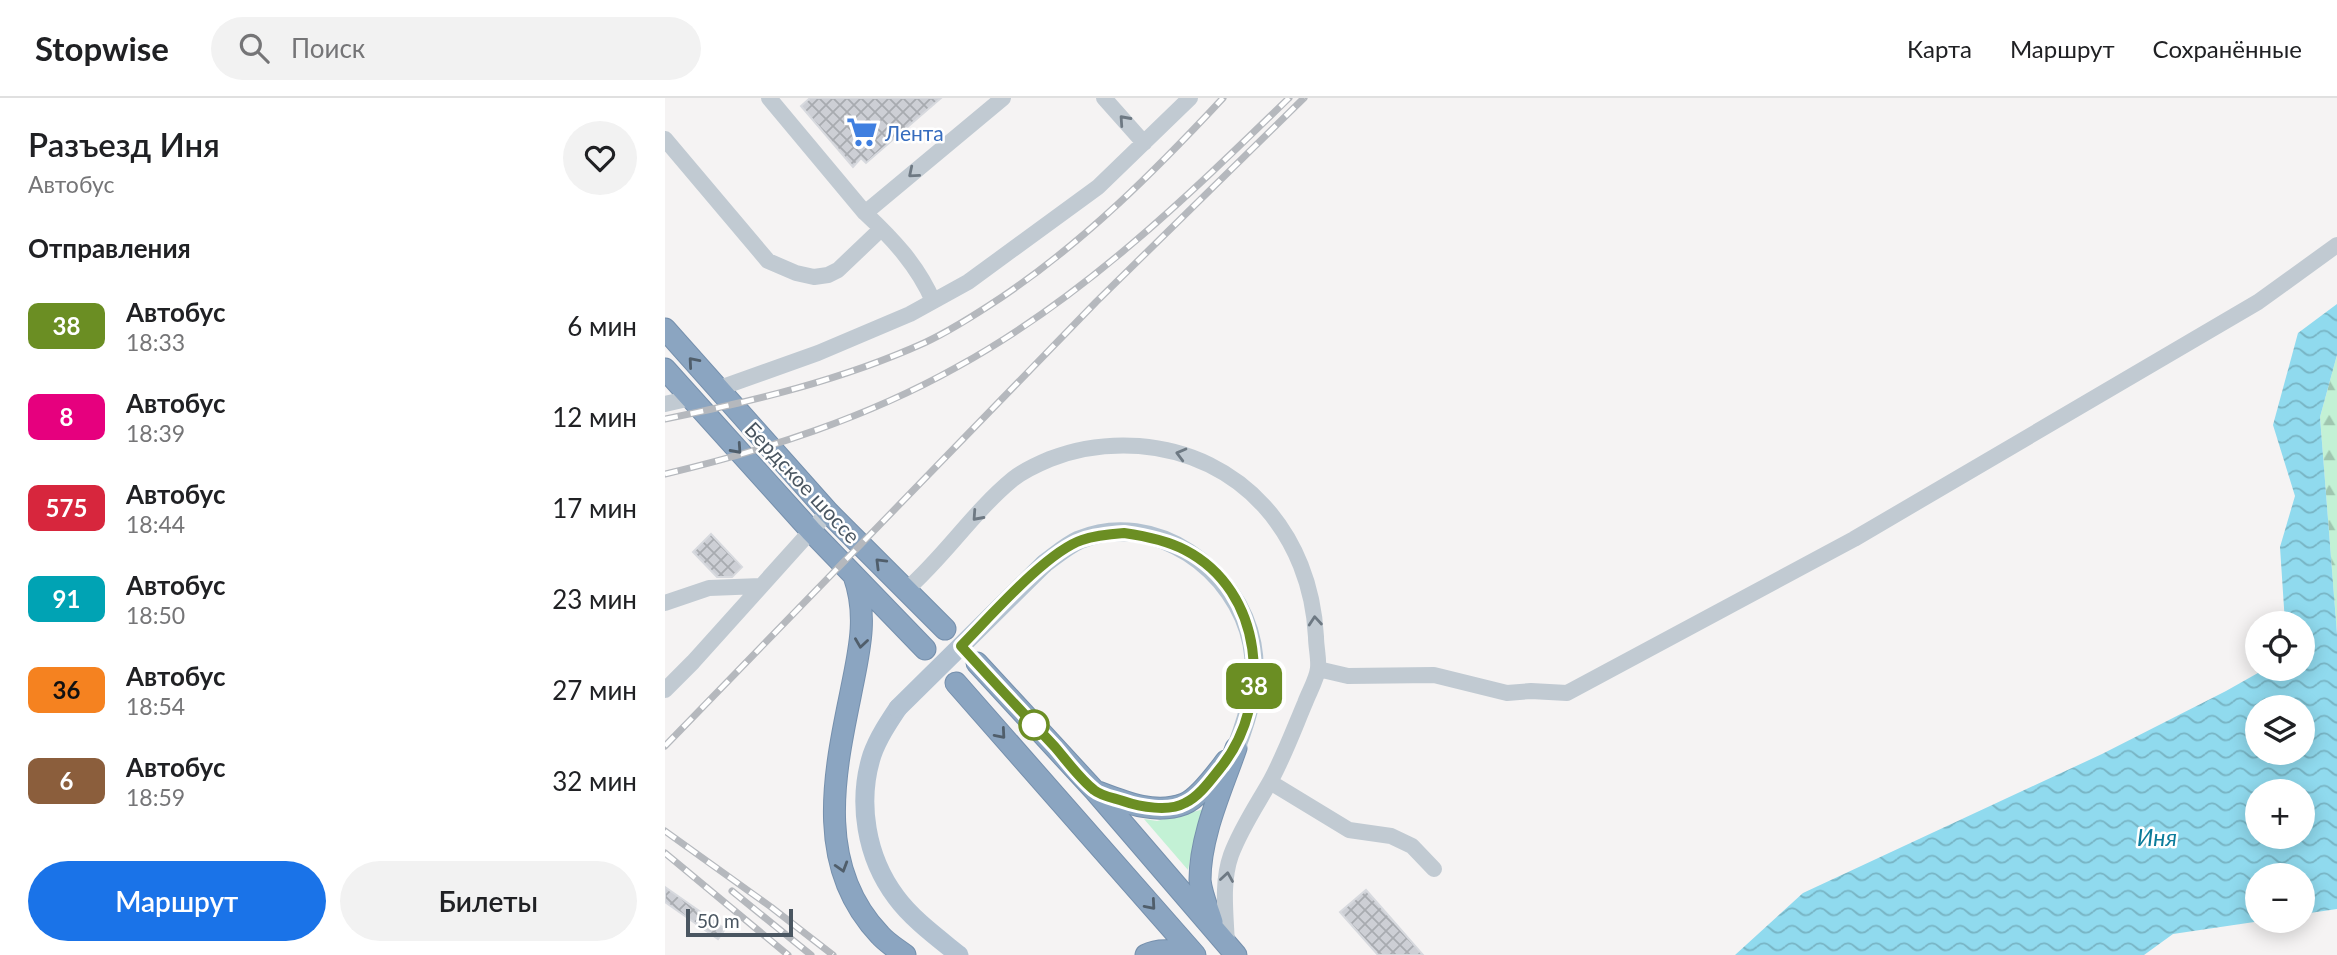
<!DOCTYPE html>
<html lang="ru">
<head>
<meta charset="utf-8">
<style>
  body { margin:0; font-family:Lato,sans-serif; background:#f2f2f2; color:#202124; height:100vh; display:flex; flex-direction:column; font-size:26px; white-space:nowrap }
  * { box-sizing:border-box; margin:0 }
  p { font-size:23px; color:#757577 }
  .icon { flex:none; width:38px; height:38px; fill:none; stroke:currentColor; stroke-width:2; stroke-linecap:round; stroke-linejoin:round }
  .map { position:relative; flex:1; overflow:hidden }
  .side { display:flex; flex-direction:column; background:#fff; width:665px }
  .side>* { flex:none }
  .badge { padding:0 14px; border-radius:10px; font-size:24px; line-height:46px }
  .tools { position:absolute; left:1580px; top:513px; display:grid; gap:14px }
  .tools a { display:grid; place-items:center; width:70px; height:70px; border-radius:50%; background:#fff; box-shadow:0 4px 18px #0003; font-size:35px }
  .scale { position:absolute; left:21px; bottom:18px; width:107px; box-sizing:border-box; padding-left:7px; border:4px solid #4a5661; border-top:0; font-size:19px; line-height:24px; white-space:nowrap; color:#4a5661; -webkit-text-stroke:5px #fff; paint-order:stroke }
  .map>.badge { position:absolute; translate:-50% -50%; box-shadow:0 0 0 4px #fff }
  h2 { padding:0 28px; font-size:26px; line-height:63px }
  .round { display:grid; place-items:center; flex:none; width:74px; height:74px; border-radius:37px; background:#f2f2f2 }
  .summary { display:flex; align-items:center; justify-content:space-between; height:119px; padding:0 28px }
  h1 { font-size:33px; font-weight:600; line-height:52px }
  .action { display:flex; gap:14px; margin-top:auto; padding:14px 28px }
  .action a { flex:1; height:80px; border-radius:42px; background:#1a73e8; color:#fff; font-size:28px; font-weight:600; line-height:80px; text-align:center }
  .action a+a { background:#f2f2f2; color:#202124 }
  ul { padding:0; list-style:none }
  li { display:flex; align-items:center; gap:21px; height:91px; padding:0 28px }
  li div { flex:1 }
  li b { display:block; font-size:26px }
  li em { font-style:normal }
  li .badge { min-width:77px; font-weight:700; text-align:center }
  header { display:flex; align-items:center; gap:42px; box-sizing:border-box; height:98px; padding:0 35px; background:#fff; border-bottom:2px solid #e0e0e0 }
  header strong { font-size:33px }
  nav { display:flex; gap:38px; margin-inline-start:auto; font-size:24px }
  .search { width:490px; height:63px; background:#f2f2f2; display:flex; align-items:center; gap:18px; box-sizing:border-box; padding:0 24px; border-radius:38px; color:#757577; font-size:26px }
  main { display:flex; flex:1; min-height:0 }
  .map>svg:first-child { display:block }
  .green { fill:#c3f1d5 }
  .forest { fill:url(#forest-firs) }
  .water { fill:url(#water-waves); fill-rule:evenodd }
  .building { fill:url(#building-cross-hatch); stroke:#d7d9de; stroke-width:2 }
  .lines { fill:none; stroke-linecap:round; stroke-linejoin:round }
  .highway-casing { stroke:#7690ad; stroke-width:23 }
  .minor { stroke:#c1cad2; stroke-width:16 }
  .major { stroke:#b3c2d1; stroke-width:19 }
  .highway { stroke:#8ba5c1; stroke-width:21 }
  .rail-casing { stroke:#b5b8bd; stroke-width:7 }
  .rail { stroke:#fff; stroke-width:4.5; stroke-dasharray:13; stroke-linecap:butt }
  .major-bridge { stroke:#b3c2d1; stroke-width:19 }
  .oneway { stroke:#6e7983 }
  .oneway2 { stroke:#505e6b }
  .line-casing { stroke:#fff; stroke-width:16 }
  .line { stroke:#6b8e23; stroke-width:10 }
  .stop-dot { fill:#fff; stroke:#6b8e23; stroke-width:3.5 }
  .labels { text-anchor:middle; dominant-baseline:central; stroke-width:5; stroke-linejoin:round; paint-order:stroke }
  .shop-label { font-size:21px; fill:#366cbe; stroke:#fff; text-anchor:start }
  .street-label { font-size:21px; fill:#4a5661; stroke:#fff }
  .water-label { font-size:23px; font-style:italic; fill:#0c7c9b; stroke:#fff }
</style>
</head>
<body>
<header>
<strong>Stopwise</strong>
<div class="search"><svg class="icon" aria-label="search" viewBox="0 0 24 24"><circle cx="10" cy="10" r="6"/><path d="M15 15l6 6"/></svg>Поиск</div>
<nav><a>Карта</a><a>Маршрут</a><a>Сохранённые</a></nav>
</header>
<main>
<section class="side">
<div class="summary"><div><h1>Разъезд Иня</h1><p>Автобус</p></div><a class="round"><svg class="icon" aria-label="heart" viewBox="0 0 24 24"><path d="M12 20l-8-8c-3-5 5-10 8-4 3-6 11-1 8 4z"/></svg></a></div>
<h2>Отправления</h2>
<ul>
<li><span class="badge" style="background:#6b8e23;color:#fff">38</span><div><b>Автобус</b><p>18:33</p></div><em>6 мин</em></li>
<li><span class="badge" style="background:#e6007e;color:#fff">8</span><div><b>Автобус</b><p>18:39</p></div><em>12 мин</em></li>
<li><span class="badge" style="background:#d7263d;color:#fff">575</span><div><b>Автобус</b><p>18:44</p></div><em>17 мин</em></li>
<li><span class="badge" style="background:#00a3b4;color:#fff">91</span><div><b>Автобус</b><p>18:50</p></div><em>23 мин</em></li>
<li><span class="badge" style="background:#f58220;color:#111">36</span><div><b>Автобус</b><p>18:54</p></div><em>27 мин</em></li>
<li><span class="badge" style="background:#8b5e3c;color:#fff">6</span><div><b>Автобус</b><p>18:59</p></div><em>32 мин</em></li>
</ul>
<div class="action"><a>Маршрут</a><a>Билеты</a></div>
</section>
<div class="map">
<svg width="1672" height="857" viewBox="0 0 1672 857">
  <defs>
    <pattern id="forest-firs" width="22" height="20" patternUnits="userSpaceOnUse" patternTransform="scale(1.75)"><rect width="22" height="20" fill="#c3f1d5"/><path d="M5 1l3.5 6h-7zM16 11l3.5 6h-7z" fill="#a0c6b0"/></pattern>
    <pattern id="water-waves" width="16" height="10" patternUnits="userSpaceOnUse" patternTransform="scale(1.75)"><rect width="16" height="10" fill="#90daee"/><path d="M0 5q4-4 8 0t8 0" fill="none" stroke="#78b4c4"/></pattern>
    <pattern id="building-cross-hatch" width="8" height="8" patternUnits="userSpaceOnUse" patternTransform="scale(1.75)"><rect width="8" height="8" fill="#cdcfd5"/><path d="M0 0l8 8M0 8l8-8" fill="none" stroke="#a8abb0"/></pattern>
  </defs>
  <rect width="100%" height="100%" fill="#f5f3f3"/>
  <path class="green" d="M543,710L527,752L523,772L479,721L492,723Z"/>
  <path class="forest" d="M1672,257V536L1655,319Z"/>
  <path class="water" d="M1672,206V257L1655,319L1672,536V811L1638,816V777H1592V822L1596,823L1508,836L1479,857H1070L1138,795L1437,656L1561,593L1600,571L1638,570V525H1620L1615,449L1630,398L1608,327L1633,235ZM1592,609H1638V654H1592ZM1592,693H1638V738H1592Z"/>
  <path class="building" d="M145,0H276L201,65L196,60L188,69L136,8Z
    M46,436L77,469L67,479H52L28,454Z
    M0,789L60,831L53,841L0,804Z
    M701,792L730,825L758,857H713L675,814Z"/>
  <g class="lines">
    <defs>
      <path id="highway" d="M0,231L163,414L280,531
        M0,271L146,433L260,551
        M189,478C204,520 193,557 185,599C168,681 151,770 215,837C222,845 232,851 240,857
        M312,565L430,693L571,857
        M291,585L530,857
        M433,694C459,704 490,717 519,706C534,700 551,676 561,663
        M547,824C543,811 536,795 535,782C535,737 557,691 571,650
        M481,857C496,849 514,854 529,857"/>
    </defs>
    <use href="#highway" class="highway-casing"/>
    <path class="minor" d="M104,0L200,115
      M439,0L479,45
      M0,41L103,163L131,175L149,179L163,177L173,172L216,131
      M268,203C253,168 228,141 200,115L338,0
      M52,291L153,255L245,216L303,184L433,89L525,0
      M0,306L26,300
      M241,492C280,458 308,414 348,381C358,373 373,366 385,361C413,350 445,346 474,348C577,356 646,437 651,539C651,549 654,560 653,570C652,581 644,594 640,605C629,631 619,658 606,682C592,707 576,730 566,757C556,785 561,818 562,847
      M0,505L44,490L96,488
      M653,571L683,578L769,577L842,595L866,593L902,595L1189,441L1593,204L1672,147
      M0,592L28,564L163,414
      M605,684L684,732L726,738L747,748L769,771"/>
    <path class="major" d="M379,466C390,458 401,448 414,442C489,411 573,472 587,546C594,583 584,616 571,650
      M233,610C223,625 213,640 207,657C192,704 201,759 231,799C247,821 273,840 294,857"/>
    <use href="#highway" class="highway"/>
    <defs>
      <path id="rail" d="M0,321C89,303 177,282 259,245C287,232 313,215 337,199C420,143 490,73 558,0
        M0,376C101,352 201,320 292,269C418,200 522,99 624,0
        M0,648L431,204L639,0
        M0,733L106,809L168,857
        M0,755L123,857
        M67,793L146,857"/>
    </defs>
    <use href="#rail" class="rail-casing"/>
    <use href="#rail" class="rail"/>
    <path class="major-bridge" d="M233,610L379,466"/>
  </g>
  <defs><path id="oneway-chevron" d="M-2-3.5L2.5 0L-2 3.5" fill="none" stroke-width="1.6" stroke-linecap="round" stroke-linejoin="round" transform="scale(1.75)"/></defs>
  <g class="oneway">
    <use href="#oneway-chevron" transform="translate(459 22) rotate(-132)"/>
    <use href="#oneway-chevron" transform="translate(248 75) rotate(140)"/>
    <use href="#oneway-chevron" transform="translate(516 356) rotate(-165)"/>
    <use href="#oneway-chevron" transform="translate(312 418) rotate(132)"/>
    <use href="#oneway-chevron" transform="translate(650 523) rotate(-95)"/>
    <use href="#oneway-chevron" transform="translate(562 779) rotate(-81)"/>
  </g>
  <g class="oneway2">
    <use href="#oneway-chevron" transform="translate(28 264) rotate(-131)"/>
    <use href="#oneway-chevron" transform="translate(72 351) rotate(48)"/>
    <use href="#oneway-chevron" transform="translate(215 465) rotate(-135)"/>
    <use href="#oneway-chevron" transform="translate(196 545) rotate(98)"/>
    <use href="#oneway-chevron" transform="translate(336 636) rotate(49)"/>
    <use href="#oneway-chevron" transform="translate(177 769) rotate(73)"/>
    <use href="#oneway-chevron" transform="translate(486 807) rotate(49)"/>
  </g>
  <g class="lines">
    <defs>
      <path id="line" d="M459,435C480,438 501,442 520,452C599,493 608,602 557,668C547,680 535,698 520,705C504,714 475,709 458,703C449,700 436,698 429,692C414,680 402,663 390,649C358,615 327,582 296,548C324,520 381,454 417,442C431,437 445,436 459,435Z"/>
    </defs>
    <use href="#line" class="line-casing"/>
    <use href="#line" class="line"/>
  </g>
  <defs>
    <symbol id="supermarket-bare" viewBox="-9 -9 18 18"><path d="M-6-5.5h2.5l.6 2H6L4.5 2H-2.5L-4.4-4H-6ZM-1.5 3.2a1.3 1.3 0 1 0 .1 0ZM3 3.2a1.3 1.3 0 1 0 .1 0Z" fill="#3f7fe0" stroke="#fff" stroke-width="2.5" paint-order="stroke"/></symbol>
  </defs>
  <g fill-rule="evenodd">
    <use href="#supermarket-bare" x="175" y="12" width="44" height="44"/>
  </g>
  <circle class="stop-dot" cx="369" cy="627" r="14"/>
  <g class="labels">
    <g class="shop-label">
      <text x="220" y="34">Лента</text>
    </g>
    <g class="street-label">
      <text transform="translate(138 384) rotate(47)">Бердское шоссе</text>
    </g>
    <g class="water-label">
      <text x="1492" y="739">Иня</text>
    </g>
  </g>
</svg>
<div class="tools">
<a><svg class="icon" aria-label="locate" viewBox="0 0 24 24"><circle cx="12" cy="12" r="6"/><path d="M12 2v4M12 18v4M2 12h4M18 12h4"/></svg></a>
<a><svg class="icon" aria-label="layers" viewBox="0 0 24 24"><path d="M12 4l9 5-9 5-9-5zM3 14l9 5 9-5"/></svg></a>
<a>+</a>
<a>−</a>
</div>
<div class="scale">50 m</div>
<b class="badge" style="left:589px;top:588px;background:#6b8e23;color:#fff">38</b>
</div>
</main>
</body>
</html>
